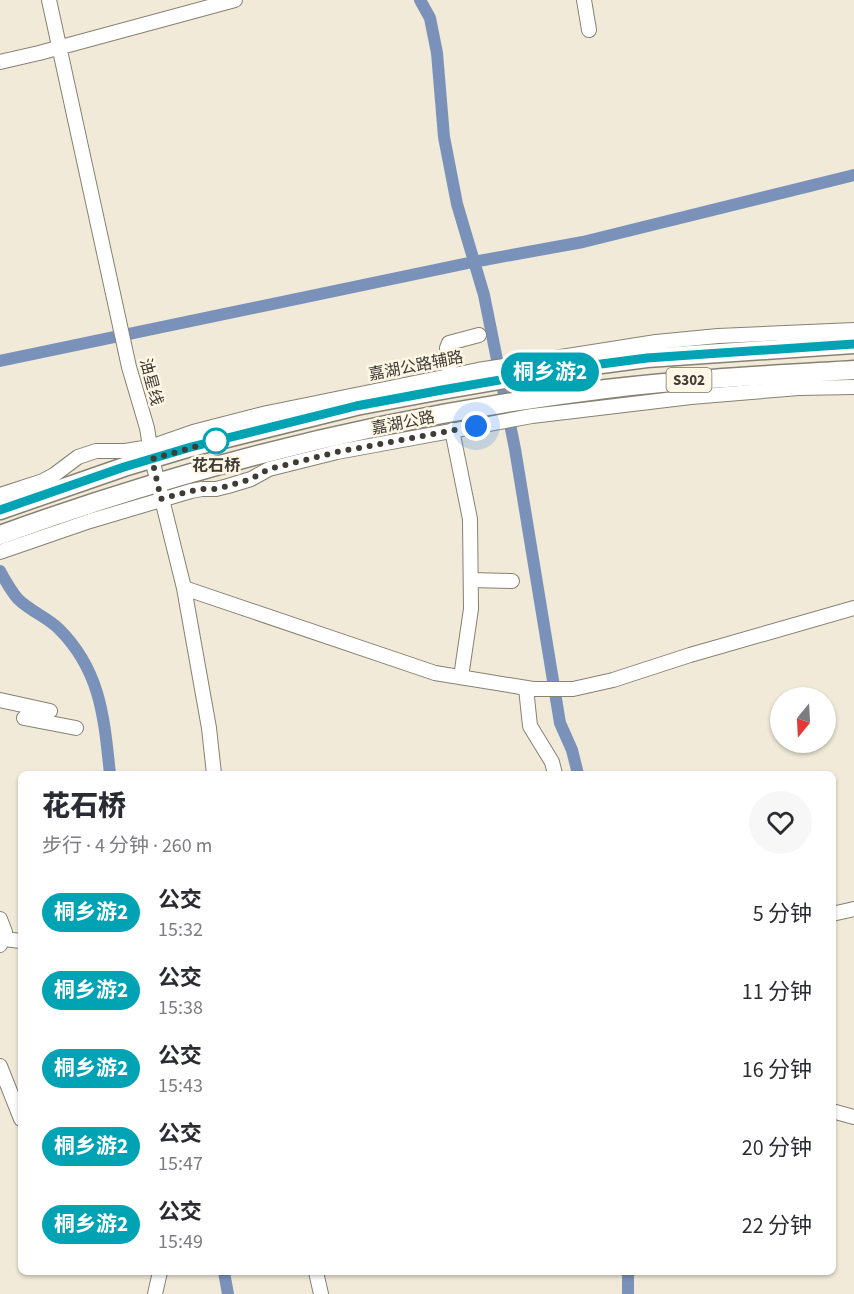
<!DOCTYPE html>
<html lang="zh">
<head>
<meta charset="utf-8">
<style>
  body { margin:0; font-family:"Source Sans 3","Noto Sans SC",sans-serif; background:#f7f7f7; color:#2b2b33; height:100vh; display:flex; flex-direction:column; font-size:22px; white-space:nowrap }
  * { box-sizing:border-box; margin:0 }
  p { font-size:20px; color:#7c7c81 }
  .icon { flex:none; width:33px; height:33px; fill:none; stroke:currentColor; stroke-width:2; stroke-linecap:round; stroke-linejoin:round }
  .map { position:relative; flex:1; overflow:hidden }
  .sheet { position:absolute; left:18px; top:771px; width:818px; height:504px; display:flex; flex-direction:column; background:#fff; border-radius:9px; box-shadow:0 2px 4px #0004 }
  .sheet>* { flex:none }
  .badge { padding:0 12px; border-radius:20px; font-size:21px; line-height:39px }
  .needle { width:39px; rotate:198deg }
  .controls { position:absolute; left:770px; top:687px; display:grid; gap:12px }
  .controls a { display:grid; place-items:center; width:66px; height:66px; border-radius:50%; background:#fff; box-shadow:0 2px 4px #0004; font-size:30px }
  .you { position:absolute; width:30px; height:30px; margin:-15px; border:4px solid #fff; border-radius:50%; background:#1a73e8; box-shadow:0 0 0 9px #1a73e833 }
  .map>.badge { position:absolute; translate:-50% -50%; box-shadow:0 0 0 3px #fff }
  .round { display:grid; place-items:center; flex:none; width:63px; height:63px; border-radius:32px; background:#f7f7f7 }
  .overview { display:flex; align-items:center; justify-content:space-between; height:102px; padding:0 24px }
  h1 { font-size:28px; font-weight:800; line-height:45px }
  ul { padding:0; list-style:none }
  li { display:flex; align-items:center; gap:18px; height:78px; padding:0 24px }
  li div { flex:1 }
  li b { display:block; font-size:22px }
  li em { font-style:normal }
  li .badge { min-width:66px; font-weight:700; text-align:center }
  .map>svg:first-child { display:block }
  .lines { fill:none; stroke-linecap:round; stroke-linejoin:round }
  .canal { stroke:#7a92b9; stroke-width:12 }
  .minor-casing { stroke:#878172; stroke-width:16 }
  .major-casing { stroke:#878172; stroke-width:21 }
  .minor { stroke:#fff; stroke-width:14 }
  .major { stroke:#fff; stroke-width:18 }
  .line-casing { stroke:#fff; stroke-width:14 }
  .line { stroke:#00a3b4; stroke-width:9 }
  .walk { stroke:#3f3c35; stroke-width:6; stroke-dasharray:0 10.8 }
  .stop-dot { fill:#fff; stroke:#00a3b4; stroke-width:3 }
  .labels { text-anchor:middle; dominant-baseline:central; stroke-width:5; stroke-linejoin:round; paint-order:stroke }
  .shield { fill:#fef7e6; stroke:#78746a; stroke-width:1.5 }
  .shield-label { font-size:15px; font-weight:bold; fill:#3f3c35 }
  .street-label { font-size:16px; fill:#3f3c35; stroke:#fef7e6 }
  .stop-label { font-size:16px; font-weight:bold; fill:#3f3c35; stroke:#fef7e6 }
</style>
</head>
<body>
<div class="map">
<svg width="854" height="1294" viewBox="0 0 854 1294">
  <rect width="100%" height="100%" fill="#f1ead9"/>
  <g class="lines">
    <path class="canal" d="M420,0L430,18L437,53L444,137L457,204L484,295L515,449L560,723L572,750L578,774
      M0,361L473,262L583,242L854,175
      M0,571C5,580 11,591 18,599C30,611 47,617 59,629C101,671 104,718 110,774
      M224,1272L228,1294
      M628,1272V1294"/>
    <defs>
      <path id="minor" d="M49,0L129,367L147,428L152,459L184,588L209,728L214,774
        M584,0L589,30
        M0,62L39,53L235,0
        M450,376L447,348L449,343L479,335
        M452,430L470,519L471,609L461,677
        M0,495L43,481L54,475L78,457L96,451H125L150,447L193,432L267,413L478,370L656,342L718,336L854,330
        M0,552L90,521L191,491L202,489H216L228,486L251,479L269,469L337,452L532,416L691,397L799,388L854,387
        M471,580L512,581
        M184,588L435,673L533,689H573L613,680L690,655L854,608
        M526,688L530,726L552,762L555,774
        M0,700L50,711
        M24,718L76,728
        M832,914L854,909
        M0,919L5,932L0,945
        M4,939L21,941
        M0,1066L21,1119
        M832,1111L854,1117
        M316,1272L321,1294
        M155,1294L160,1272"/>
      <path id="major" d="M0,510L124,467L191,447L356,406L442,390L563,369L647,358L854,344
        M0,535C195,464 400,414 606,389C688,379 771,375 854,370"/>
    </defs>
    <use href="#minor" class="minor-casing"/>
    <use href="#major" class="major-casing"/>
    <use href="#minor" class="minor"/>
    <use href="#major" class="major"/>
  </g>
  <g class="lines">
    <defs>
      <path id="line" d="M0,510L124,467L191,447L356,406L442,390L563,369L647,358L854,344"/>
    </defs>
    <use href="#line" class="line-casing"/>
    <use href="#line" class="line"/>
    <path class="walk" d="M216,441L152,459L161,499L191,491L202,489H216L228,486L251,479L269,469L337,452L476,426"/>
  </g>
  <circle class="stop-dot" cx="216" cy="441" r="12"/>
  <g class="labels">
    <rect class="shield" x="666.5" y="368" width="45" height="24" rx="4.5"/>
    <g class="shield-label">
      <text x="689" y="380">S302</text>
    </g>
    <g class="street-label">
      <text transform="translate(416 366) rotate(-11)">嘉湖公路辅路</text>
      <text transform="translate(151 382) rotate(75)">油星线</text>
      <text transform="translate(403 423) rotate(-11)">嘉湖公路</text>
    </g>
    <g class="stop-label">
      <text x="216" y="466">花石桥</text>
    </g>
  </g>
</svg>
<div class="controls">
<a><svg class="needle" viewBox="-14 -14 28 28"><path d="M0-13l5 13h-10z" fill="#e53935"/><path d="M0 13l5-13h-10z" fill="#7c7c81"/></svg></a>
</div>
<div class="you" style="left:476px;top:426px"></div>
<b class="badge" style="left:550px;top:372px;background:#00a3b4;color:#fff">桐乡游2</b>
<section class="sheet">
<div class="overview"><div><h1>花石桥</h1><p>步行 · 4 分钟 · 260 m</p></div><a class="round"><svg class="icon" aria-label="heart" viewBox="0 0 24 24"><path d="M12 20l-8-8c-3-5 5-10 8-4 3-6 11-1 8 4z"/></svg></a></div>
<ul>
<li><span class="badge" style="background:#00a3b4;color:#fff">桐乡游2</span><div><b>公交</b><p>15:32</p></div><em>5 分钟</em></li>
<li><span class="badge" style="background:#00a3b4;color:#fff">桐乡游2</span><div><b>公交</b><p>15:38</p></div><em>11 分钟</em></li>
<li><span class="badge" style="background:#00a3b4;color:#fff">桐乡游2</span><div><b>公交</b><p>15:43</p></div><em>16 分钟</em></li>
<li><span class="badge" style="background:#00a3b4;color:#fff">桐乡游2</span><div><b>公交</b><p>15:47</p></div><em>20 分钟</em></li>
<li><span class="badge" style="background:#00a3b4;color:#fff">桐乡游2</span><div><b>公交</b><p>15:49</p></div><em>22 分钟</em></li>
</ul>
</section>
</div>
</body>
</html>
